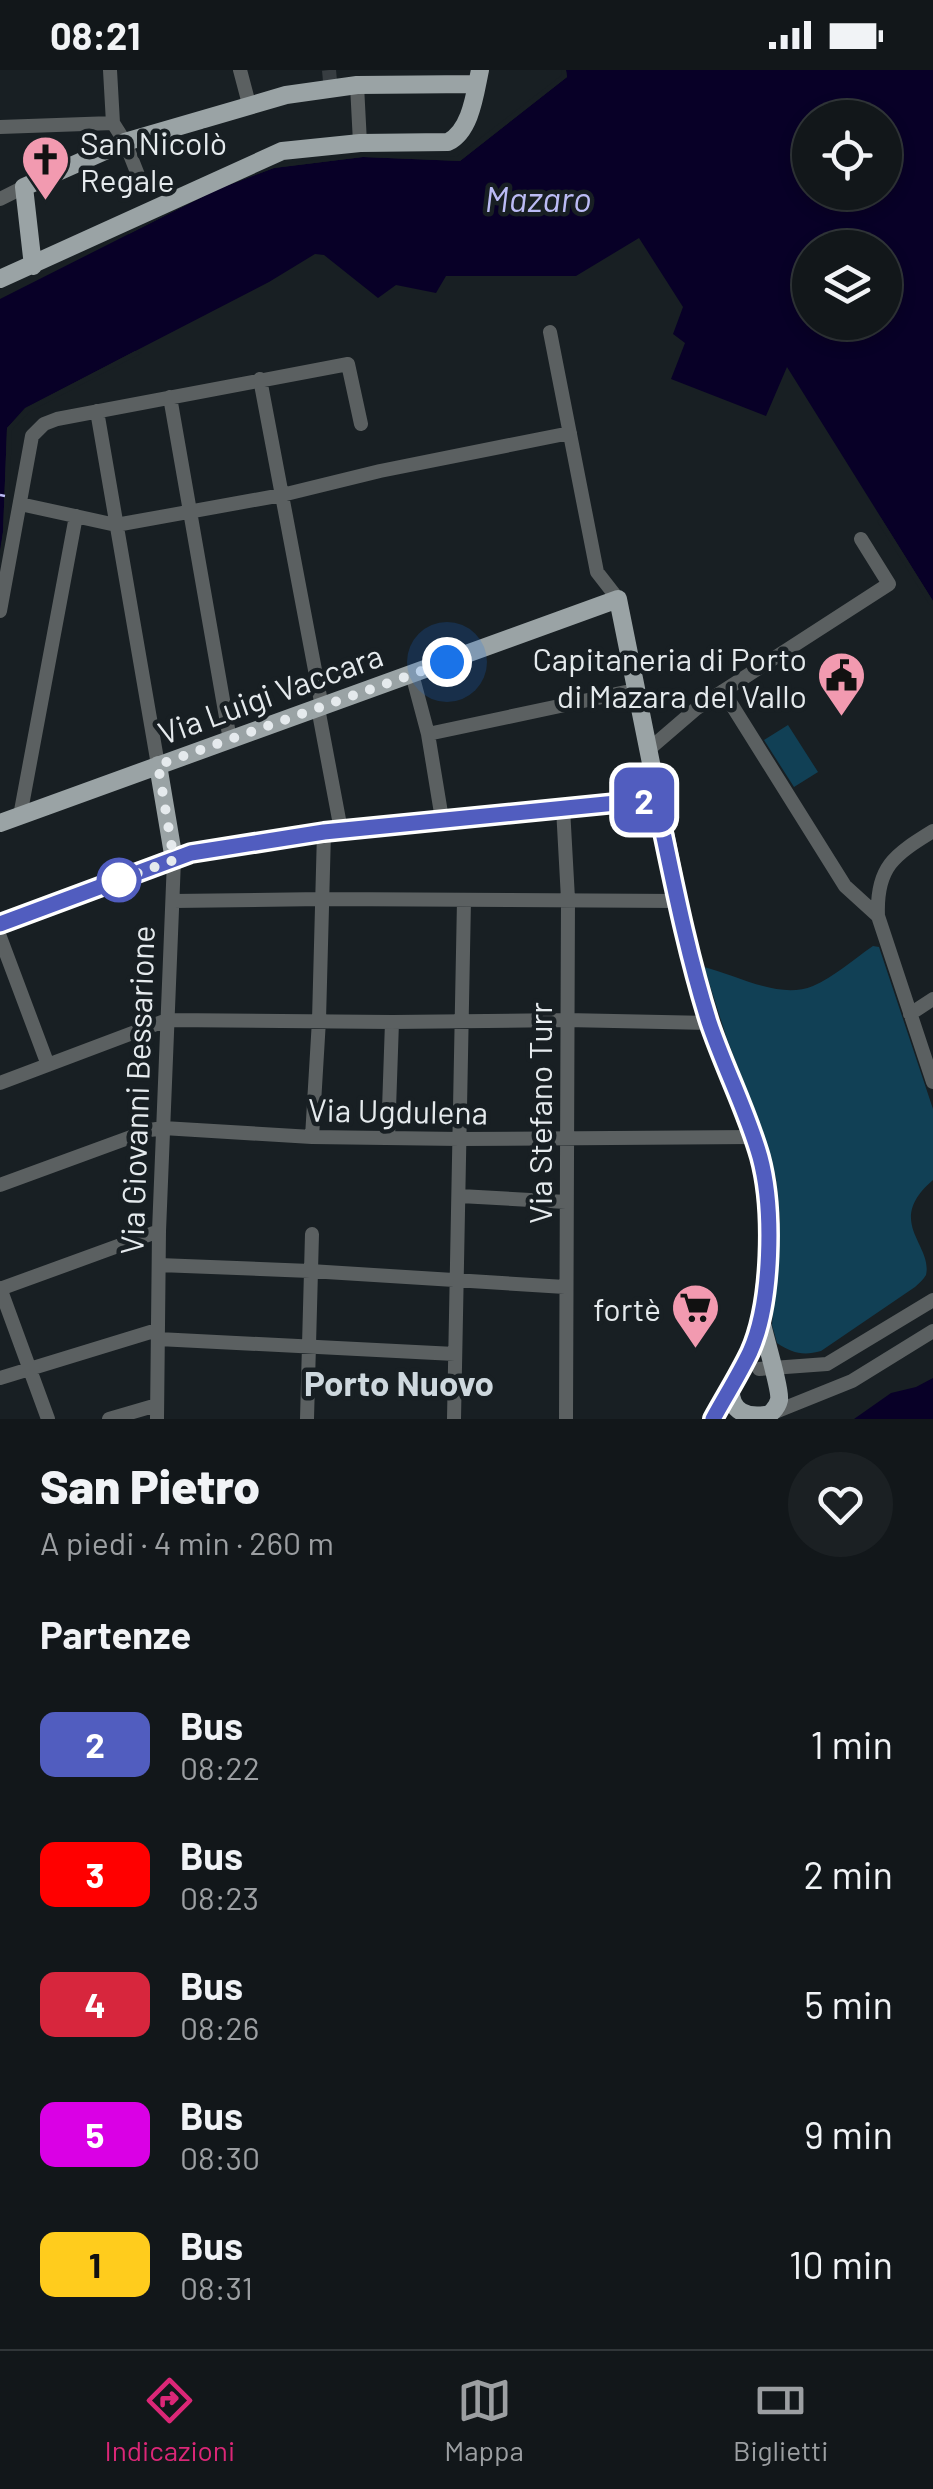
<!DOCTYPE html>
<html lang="it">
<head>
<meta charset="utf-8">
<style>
  body { margin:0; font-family:Barlow,sans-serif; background:#1b2023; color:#f1f3f6; height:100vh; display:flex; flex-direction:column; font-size:38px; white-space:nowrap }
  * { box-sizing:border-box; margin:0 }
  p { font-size:32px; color:#9c9fa2 }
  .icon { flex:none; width:55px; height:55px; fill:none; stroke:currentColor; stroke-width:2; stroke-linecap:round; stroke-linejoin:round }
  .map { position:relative; height:1349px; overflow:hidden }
  .drawer { display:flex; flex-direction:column; background:#12171a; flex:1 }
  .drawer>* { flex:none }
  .badge { padding:0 20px; border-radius:15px; font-size:35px; line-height:65px }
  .fabs { position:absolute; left:792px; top:30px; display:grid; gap:20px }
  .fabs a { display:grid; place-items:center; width:110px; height:110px; border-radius:50%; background:#12171a; box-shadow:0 5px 15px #0003,0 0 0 2px #313639; font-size:50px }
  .you { position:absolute; width:50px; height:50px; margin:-25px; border:8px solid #fff; border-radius:50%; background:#1a73e8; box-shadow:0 0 0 15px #1a73e833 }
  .map>.badge { position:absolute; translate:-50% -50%; box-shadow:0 0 0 5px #fff }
  h2 { padding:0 40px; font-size:38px; line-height:90px }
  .round { display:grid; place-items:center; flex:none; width:105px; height:105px; border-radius:52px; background:#1b2023 }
  .headline { display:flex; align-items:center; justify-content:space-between; height:170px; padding:0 40px }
  h1 { font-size:48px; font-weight:800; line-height:75px }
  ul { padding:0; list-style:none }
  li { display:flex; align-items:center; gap:30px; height:130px; padding:0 40px }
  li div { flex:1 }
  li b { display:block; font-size:38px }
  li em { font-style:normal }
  li .badge { min-width:110px; font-weight:700; text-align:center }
  .status { display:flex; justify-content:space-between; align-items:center; height:70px; padding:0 50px; background:#12171a; direction:ltr }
  .status svg { height:28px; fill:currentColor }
  .tab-bar { display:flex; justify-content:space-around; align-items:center; height:140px; border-top:2px solid #313639; background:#12171a; font-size:28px; color:#9c9fa2 }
  .tab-bar a { display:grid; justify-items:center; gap:5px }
  .tab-bar .on { color:#db2777 }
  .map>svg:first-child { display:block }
  .green { fill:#114055 }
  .water { fill:#080027; fill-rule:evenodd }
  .pier { fill:#181f23 }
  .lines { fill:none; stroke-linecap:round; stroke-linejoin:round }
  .ferry { stroke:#bbbbf5; stroke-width:2.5; stroke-dasharray:12 10; stroke-linecap:butt }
  .minor-tunnel { stroke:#373d41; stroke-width:14; stroke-dasharray:14 7; stroke-linecap:butt }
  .minor { stroke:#5b6061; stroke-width:14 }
  .major { stroke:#9aa3a5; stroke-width:18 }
  .line-casing { stroke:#fff; stroke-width:22 }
  .line { stroke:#515dbf; stroke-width:15 }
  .walk { stroke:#e5eaed; stroke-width:10; stroke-dasharray:0 18 }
  .stop-dot { fill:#fff; stroke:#515dbf; stroke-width:5 }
  .labels { text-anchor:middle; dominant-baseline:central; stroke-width:9; stroke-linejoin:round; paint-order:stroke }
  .poi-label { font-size:32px; fill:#e5eaed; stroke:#181f23; text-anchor:end }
  .street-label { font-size:32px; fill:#e5eaed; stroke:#181f23 }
  .water-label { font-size:35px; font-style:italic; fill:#bbbbf5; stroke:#181f23 }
  .neighbourhood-label { font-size:35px; font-weight:bold; fill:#ced8de; stroke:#181f23 }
</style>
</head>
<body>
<div class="status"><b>08:21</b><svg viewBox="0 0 49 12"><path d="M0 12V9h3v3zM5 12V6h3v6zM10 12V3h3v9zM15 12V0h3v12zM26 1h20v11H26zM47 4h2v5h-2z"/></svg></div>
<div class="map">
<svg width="933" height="1349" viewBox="0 0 933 1349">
  <rect width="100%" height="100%" fill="#181f23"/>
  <path class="green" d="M788,655L818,702L794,717L764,670Z
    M873,876L879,877L933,1039V1110C884,1152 933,1174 926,1205C923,1210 919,1213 915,1217L821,1281C803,1286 792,1283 777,1273L772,1255L780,1148L776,1108L761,1057L727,969L704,897C737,905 779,930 813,916C834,907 854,889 873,876Z"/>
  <path class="water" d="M566,0H933V531L787,297L766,346L671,309L685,273L673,264L683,237L639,168L576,206H446L436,223L396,215L378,228L324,185L315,184L269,212L25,338L7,358L3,462L0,480V229L218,119L274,98L363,87L460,91L567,7ZM810,48H885V122H810ZM810,178H885V252H810Z
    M933,1308V1349H854L891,1323L916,1317Z"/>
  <path class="pier" d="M561,0H566L567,7L460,91L363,87L274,98L218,119L129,164L127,160L272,95L362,84L456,87L562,5Z
    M135,281L142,283L29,342L12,360L8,462L5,482L0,485L3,462L7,358L26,338Z
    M881,448L933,531V536L929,534L877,451Z"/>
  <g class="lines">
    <path class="ferry" d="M0,425L5,426"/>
    <path class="minor-tunnel" d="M329,0L330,11"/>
    <path class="minor" d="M110,0L113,53L125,72L142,115
      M240,0L249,34
      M357,15L360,73
      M0,57L113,53
      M0,129L24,117
      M550,262L597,502L618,529
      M260,309L322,637
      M170,327L230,670
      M97,341L158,695
      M20,434L116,455L282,425L380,401L570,363
      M0,541L32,366L44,354L57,349L348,294L361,354
      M412,604L428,664L442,749
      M723,621L845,816L878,846
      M318,638L341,760
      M428,664L635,620
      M647,681L697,638L889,514L861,469
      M563,738L568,829L566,1349
      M20,746L76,446
      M933,761C894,785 876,797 878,846L933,1012
      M173,831L323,829L678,831
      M0,867L48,995
      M910,944L933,929
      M0,1013L167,950L392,952L566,950L710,953
      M312,1067L319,950L324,762
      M388,1068L392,952
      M0,1115L150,1060L163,1058L312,1067L460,1069L752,1067
      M460,1126L566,1132
      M159,1195L310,1201L565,1217
      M0,1218L48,1349
      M0,1219L159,1161
      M158,1269L455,1284
      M759,1299L827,1294L933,1230
      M0,1308L157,1260
      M770,1344L852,1311L933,1261
      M109,1349L157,1335
      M157,1349L159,1161L174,790L191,783L324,762L656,729
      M307,1349L312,1164
      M454,1349L464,830"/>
    <path class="major" d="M33,196L24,117L125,72L286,25L357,15L476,14
      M0,209L282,81L360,73L448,72C471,61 475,23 480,0
      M0,753L618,529L688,877L710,953L759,1085L769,1141L770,1169L761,1248L751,1279L713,1349
      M0,854L174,790L158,695
      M762,1254C765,1268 781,1321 779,1330C777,1339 770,1344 763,1349
      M731,1318C729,1342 748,1349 770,1344"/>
  </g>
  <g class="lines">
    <defs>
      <path id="line" d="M0,854L191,783L324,762L656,729C672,804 686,879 709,952C724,997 747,1041 760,1087C774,1139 772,1233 750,1282C739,1305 725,1327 713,1349"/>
    </defs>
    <use href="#line" class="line-casing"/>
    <use href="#line" class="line"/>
    <path class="walk" d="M119,810L103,816L174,790L158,695L447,592"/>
  </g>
  <defs>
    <symbol id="church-pin" viewBox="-11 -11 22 30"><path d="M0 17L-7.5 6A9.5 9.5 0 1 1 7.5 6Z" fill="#f29ab0" stroke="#181f23"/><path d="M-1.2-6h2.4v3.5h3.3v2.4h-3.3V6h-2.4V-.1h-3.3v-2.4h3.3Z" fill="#111"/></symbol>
    <symbol id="civic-pin" viewBox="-11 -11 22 30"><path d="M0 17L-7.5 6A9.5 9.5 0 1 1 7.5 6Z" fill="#f29ab0" stroke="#181f23"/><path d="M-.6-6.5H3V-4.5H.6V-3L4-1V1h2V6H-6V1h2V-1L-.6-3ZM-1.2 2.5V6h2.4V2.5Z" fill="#111"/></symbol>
    <symbol id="supermarket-pin" viewBox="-11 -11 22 30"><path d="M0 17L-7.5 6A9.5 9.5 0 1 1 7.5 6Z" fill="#f29ab0" stroke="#181f23"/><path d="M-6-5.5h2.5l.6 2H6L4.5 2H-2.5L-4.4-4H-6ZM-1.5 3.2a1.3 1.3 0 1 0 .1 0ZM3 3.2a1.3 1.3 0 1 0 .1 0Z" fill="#111"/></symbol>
  </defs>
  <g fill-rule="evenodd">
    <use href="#church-pin" x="18" y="62" width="55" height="75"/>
    <use href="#civic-pin" x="814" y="578" width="55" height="75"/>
    <use href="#supermarket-pin" x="668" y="1210" width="55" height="75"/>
  </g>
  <circle class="stop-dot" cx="119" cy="810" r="20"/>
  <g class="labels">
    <g class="poi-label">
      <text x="80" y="72" text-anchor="start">San Nicolò<tspan x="80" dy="37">Regale</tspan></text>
      <text x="807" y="588">Capitaneria di Porto<tspan x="807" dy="37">di Mazara del Vallo</tspan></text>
      <text x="661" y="1238">fortè</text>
    </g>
    <g class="street-label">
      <text transform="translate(270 623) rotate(-20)">Via Luigi Vaccara</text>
      <text transform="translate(136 1020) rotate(-88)">Via Giovanni Bessarione</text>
      <text transform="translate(398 1040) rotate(1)">Via Ugdulena</text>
      <text transform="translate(539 1043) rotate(-90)">Via Stefano Turr</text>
    </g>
    <g class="water-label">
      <text x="538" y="128">Mazaro</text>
    </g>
    <g class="neighbourhood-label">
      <text x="399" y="1312">Porto Nuovo</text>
    </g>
  </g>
</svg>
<div class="fabs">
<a><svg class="icon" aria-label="locate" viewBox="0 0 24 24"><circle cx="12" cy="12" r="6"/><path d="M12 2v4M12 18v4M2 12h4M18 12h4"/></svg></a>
<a><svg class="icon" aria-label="layers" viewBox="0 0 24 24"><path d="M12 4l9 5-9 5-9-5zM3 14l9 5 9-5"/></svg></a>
</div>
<div class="you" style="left:447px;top:592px"></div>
<b class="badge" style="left:644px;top:730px;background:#515dbf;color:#fff">2</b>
</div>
<section class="drawer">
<div class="headline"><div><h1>San Pietro</h1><p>A piedi · 4 min · 260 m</p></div><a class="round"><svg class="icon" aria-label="heart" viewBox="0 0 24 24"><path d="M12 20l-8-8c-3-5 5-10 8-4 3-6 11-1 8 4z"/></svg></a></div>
<h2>Partenze</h2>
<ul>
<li><span class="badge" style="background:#515dbf;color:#fff">2</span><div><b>Bus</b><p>08:22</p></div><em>1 min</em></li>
<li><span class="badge" style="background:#f00;color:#fff">3</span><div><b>Bus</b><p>08:23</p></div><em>2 min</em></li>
<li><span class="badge" style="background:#d7263d;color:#fff">4</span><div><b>Bus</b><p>08:26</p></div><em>5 min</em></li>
<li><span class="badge" style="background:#da00e5;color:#fff">5</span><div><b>Bus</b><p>08:30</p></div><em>9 min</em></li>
<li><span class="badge" style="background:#ffcc1d;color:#111">1</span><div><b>Bus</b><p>08:31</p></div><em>10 min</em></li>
</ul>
</section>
<nav class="tab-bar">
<a class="on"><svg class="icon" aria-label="directions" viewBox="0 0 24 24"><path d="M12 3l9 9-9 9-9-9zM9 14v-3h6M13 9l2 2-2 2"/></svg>Indicazioni</a>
<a><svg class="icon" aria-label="map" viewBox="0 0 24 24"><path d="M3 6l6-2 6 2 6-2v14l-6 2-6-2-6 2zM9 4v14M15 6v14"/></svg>Mappa</a>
<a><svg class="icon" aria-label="tickets" viewBox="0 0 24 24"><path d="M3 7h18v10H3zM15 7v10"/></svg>Biglietti</a>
</nav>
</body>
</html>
